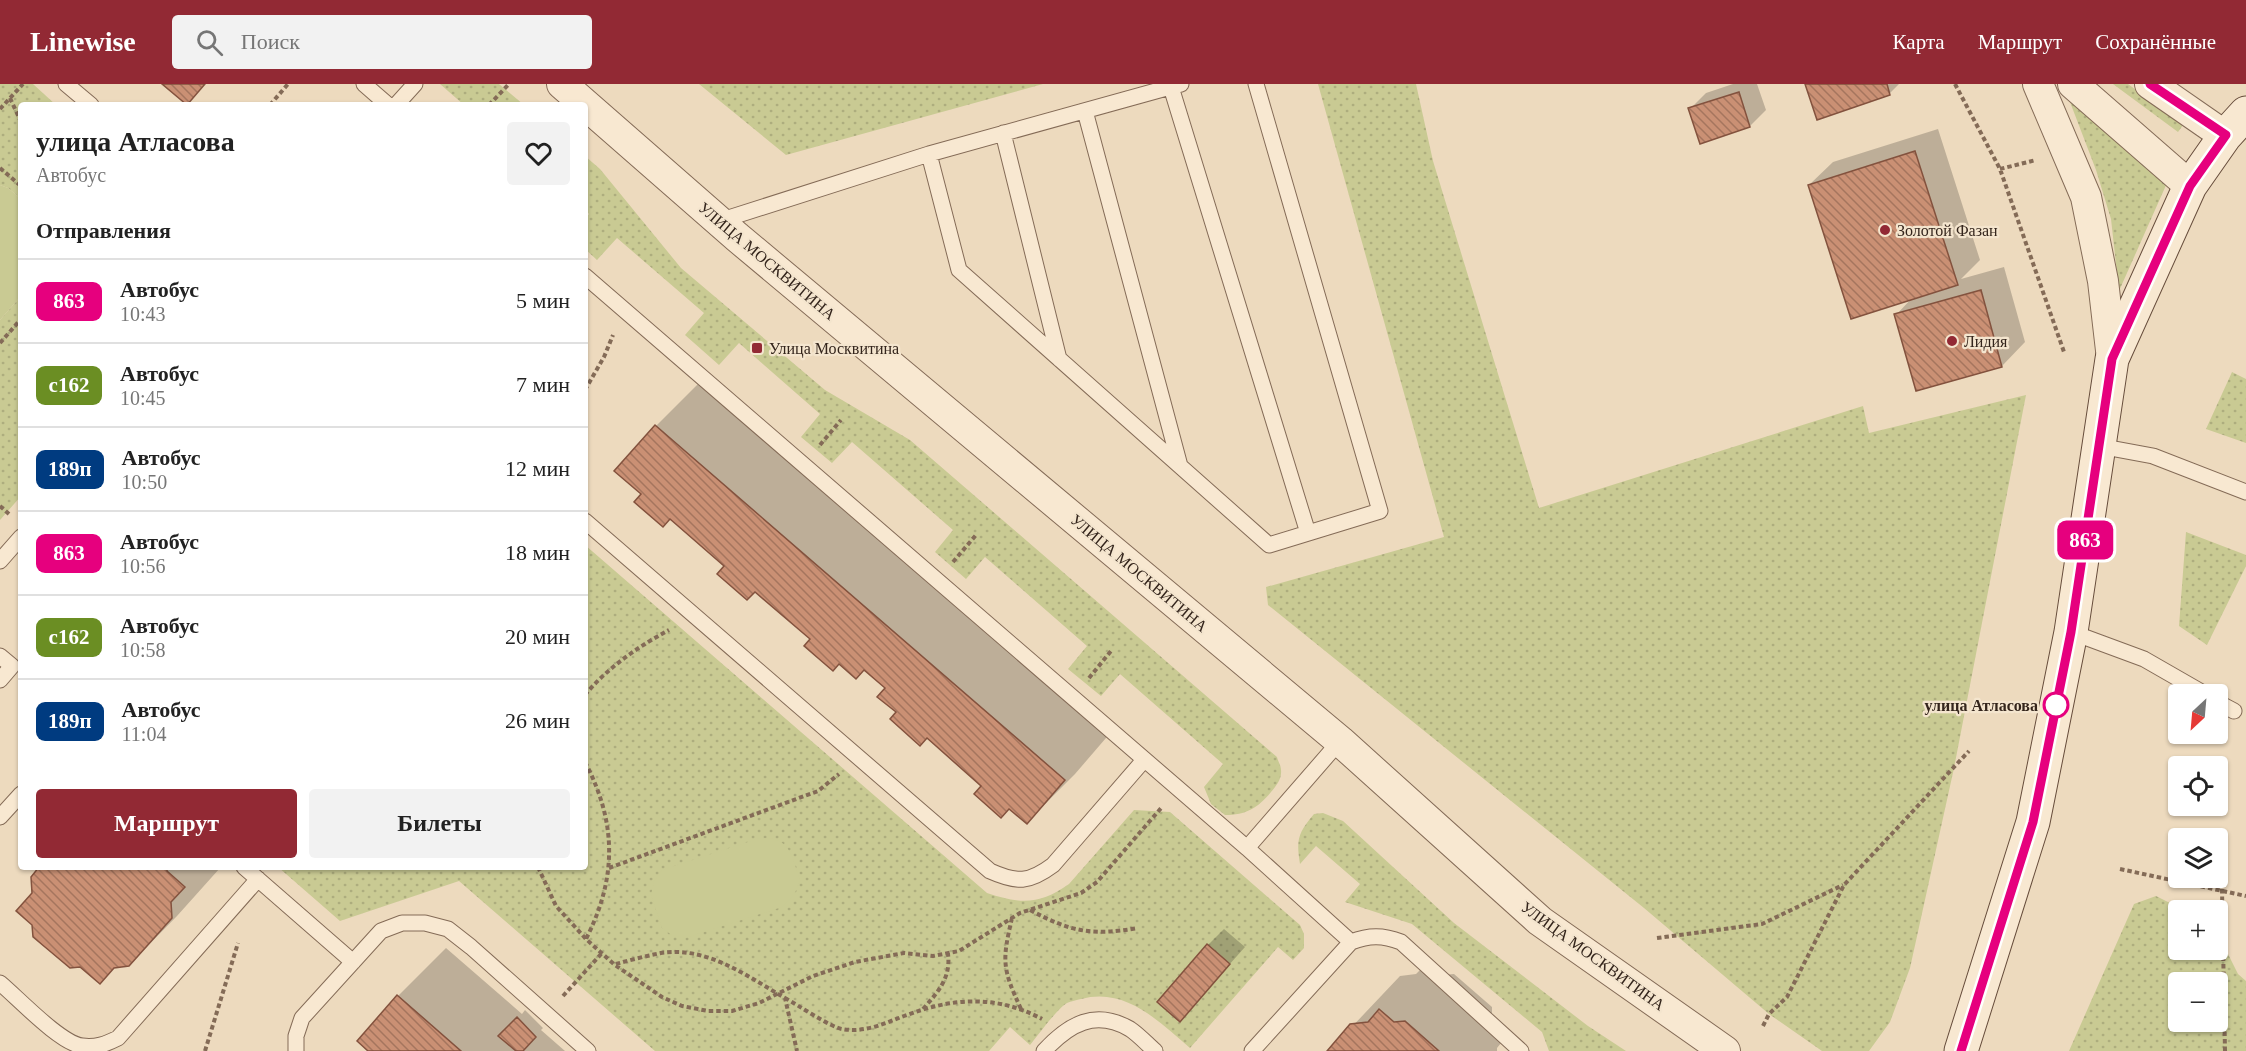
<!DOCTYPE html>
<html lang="ru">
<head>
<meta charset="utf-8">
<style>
  body { margin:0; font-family:Georgia,serif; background:#f2f2f2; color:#222; height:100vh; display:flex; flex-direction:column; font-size:22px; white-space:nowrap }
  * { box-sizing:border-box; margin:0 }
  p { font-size:20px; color:#767676 }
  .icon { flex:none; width:33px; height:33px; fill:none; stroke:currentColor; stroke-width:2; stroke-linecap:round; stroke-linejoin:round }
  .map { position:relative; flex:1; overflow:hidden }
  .details { position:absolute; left:18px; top:18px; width:570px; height:768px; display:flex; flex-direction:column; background:#fff; border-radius:6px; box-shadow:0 2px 4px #0004 }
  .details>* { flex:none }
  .badge { padding:0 12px; border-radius:9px; font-size:21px; line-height:39px }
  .needle { width:39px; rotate:206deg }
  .fabs { position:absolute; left:2168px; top:600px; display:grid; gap:12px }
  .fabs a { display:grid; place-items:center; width:60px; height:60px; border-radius:6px; background:#fff; box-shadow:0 2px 4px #0004; font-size:30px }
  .map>.badge { position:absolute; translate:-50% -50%; box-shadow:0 0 0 3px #fff }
  h2 { padding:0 18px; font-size:22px; line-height:54px }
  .round { display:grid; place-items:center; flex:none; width:63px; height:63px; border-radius:6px; background:#f2f2f2 }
  .head { display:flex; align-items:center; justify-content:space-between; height:102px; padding:0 18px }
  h1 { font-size:28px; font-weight:700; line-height:45px }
  .button { display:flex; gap:12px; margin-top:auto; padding:12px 18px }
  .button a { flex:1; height:69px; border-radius:6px; background:#922934; color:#fff; font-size:24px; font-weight:700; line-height:69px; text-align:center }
  .button a+a { background:#f2f2f2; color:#222 }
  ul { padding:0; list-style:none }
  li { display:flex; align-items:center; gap:18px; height:84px; padding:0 18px; border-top:2px solid #e0e0e0 }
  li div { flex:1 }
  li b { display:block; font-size:22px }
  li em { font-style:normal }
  li .badge { min-width:66px; font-weight:700; text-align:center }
  header { display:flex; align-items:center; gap:36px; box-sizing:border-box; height:84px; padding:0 30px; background:#922934; color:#fff }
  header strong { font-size:28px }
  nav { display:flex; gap:33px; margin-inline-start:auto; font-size:21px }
  .search { width:420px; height:54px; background:#f2f2f2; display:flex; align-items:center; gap:15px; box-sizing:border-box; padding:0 21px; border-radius:6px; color:#767676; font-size:22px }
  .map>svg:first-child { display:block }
  .green { fill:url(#green-dots); fill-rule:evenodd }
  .pitch { fill:#c9ca93 }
  .shadow { fill:#0003 }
  .building { fill:url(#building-back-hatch); stroke:#83523e; stroke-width:1.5 }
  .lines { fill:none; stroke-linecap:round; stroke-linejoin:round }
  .lane-casing { stroke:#846b57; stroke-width:17 }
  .street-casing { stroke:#846b57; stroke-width:32 }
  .secondary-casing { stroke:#664c3b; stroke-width:35 }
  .path { stroke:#846b57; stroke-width:4; stroke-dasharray:4.5 3; stroke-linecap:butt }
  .lane { stroke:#f8e8d1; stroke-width:15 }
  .street { stroke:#f8e8d1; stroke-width:30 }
  .secondary { stroke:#f8e8d1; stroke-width:33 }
  .line-casing { stroke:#fff; stroke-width:14 }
  .line { stroke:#e6007e; stroke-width:9 }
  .poi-dot { fill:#922934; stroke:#f4e5ce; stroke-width:2 }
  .stop-dot { fill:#fff; stroke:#e6007e; stroke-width:3 }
  .labels { text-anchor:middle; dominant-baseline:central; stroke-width:4.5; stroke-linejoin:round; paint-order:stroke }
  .poi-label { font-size:16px; fill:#34251c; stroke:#f4e5ce; text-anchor:start }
  .street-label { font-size:16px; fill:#34251c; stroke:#f4e5ce }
  .stop-label { font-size:16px; font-weight:bold; fill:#34251c; stroke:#f4e5ce; text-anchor:end }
</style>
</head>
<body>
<header>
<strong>Linewise</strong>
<div class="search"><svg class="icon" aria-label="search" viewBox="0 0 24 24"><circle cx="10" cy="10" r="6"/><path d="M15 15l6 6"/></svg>Поиск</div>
<nav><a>Карта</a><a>Маршрут</a><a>Сохранённые</a></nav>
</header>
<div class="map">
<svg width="2246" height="967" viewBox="0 0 2246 967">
  <defs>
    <pattern id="green-dots" width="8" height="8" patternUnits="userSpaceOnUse" patternTransform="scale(1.5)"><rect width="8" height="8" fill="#c9ca93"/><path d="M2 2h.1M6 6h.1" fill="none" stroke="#adad7e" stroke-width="1.8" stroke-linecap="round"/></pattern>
    <pattern id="building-back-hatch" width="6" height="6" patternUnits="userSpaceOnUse" patternTransform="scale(1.5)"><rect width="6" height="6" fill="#ca9074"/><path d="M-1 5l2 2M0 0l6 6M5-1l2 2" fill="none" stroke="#a5755e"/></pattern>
  </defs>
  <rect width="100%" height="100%" fill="#eddabe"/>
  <path class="green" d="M0,0H33L56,21H21V115L8,104L0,101Z
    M440,0H499L524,21H464Z
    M699,0H1043L786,71Z
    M1318,0H1416L1433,77L1539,424L1863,322L1869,349L2026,311L1954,684L1910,884L1890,938L1869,967H1822L1769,930L1644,824L1268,521L1266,503L1444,453Z
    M2113,0H2128L2183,41L2178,48Z
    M2070,18L2167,99L2119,207L2111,135L2096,86Z
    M585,72L600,85L681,184L825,306L910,356L1277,673C1278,677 1281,682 1281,686C1282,695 1276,702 1271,708C1258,724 1246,731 1225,731L1211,720L1204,703L1223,680L1120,590L1101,612L1068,585L1087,562L985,473L966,495L935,468L953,446L852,358L832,379L801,353L820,330L739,259L719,281L685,251L704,229L617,154L597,176L585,165V135L589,130L585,126Z
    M21,212V412L0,436V236Z
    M2232,288L2246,295V359L2206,345Z
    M2186,448L2246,471V482L2207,561L2179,542Z
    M585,461L987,809C1020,820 1040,821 1069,800L1134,726L1170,728L1300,841L1304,850V864L1293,876L1278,863L1190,964C1158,937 1126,903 1081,915C1077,916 1071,917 1067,919C1058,924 1038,951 1030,961L1010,943L989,967H655L459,797L340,837L278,783H585ZM1207,861L1230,880L1179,938L1157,918Z
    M1323,729L1343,737L1454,839L1588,942L1626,967H1549L1542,948L1412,840L1345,818L1360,800L1316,762L1300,780C1296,755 1298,749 1314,730Z
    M2156,812L2184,826H2178V866H2217V848L2238,890L2246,897V967H2069L2134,820ZM2178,898H2217V938H2178Z"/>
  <path class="pitch" d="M0,101L8,104L21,115V212L0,236Z
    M760,754C791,753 792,772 800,797L794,811L782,823L685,854L673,852L662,844L651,811L654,797L662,786Z"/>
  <path class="shadow" d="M1733,0H1757L1766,26L1750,42L1690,25L1706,9Z
    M1807,0H1899L1890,9Z
    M1938,45L1980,176L1961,195L2004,183L2025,258L2002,282L1917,305L1896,231L1913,213L1809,101L1833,78Z
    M704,294L1112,647L1075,690L1027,738L898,628L887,604L865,584L812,555L643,410L656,342Z
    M41,783H220V784L177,832L129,881L116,882L34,809Z
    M1224,845L1245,863L1180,936L1208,861Z
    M446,864L522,930L525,926L543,944L541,946L565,967H370L398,912Z
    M1428,878L1442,891L1454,890L1492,923V934L1509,949L1497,964V967H1329L1400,892L1416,890Z"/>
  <path class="building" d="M162,0H205L187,21Z
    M1805,0H1887L1890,11L1817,36Z
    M1739,8L1750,43L1700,60L1688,24Z
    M1915,67L1958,201L1851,235L1808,101Z
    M1981,206L2002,283L1916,307L1894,230Z
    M655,341L1065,696L1027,740L1009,725L1001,734L974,710L981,702L927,654L920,662L890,635L896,628L877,613L885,604L864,586L856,595L839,580L833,587L804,562L810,555L755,508L747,516L717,490L724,482L670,435L663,443L634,418L641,410L614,387Z
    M39,783H167V787L185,803L171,818L172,834L129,882L114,884L100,900L80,883L70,884L33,853L32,841L16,827L32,809L31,793Z
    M1207,860L1230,880L1180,938L1157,918Z
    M397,911L461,967H368L357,957Z
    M1379,925L1394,938L1405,937L1439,967H1327L1350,940L1368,938Z
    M517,933L536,953L523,967H516L498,952Z"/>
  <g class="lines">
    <defs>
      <path id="lane" d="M66,0L91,21
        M364,0L388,21
        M1171,3L1308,449
        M396,21L415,0
        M1085,27L1180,382
        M1003,49L1059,275
        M929,70L959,186L1269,461L1380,427L1256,0
        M719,137L929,70L1181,0
        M585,192L1247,764L1351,858C1369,851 1383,851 1401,858L1521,967
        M2099,362L2153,372L2246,408
        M585,437L990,787C1017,799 1029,799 1053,781L1144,676
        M0,477L21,453
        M2071,548L2144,575L2205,610
        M0,572L12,582L0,596
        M2217,618L2234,627
        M0,733L21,710
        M1247,764L1340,657
        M244,783L353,878
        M0,899C18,914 60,959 82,962C96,964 106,960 118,954L258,795
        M296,967V952L302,934L381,847L402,839H425L448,845L471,863L588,967
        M1044,967C1069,940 1095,925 1130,945C1139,951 1147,960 1155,967
        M1252,967L1351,858"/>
      <path id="street" d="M562,0L737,153L1340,657L1540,837L1725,967
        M2038,0L2086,113L2103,197L2112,275
        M2073,0L2190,102
        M2150,0L2225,52"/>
      <path id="secondary" d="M1961,967L2033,738L2071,548L2112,275L2190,102L2225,52L2246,29"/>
    </defs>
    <use href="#lane" class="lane-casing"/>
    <use href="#street" class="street-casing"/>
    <use href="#secondary" class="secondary-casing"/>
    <path class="path" d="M1955,0L2000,85L2064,268
      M10,14L21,38
      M270,21L288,0
      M489,21L509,0
      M0,25L23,0
      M0,84L21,102
      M2000,85L2036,76
      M0,259L21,235
      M585,306L604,273L613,251
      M820,361L841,336
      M0,422L9,430
      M953,478L976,451
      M1089,594L1111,567
      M585,611C607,584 639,562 669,546
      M585,678C617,739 617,794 586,855
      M538,783L556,822L586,855L615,881L662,913L682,922L708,927H732L759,919L813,892L855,878L904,869L933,872L959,867L1020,829L1081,809L1097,798L1162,723
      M609,784L818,707L839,690
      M2120,785L2246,812
      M2222,805L2225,967
      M1030,826C1071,848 1092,852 1138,844
      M1012,834C1002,877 1002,884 1021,925
      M1657,854L1762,840L1843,801
      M616,880C630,876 646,872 661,869C707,862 747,892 785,914L797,967
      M563,912L602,869
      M785,914C798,921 830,943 842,945C864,949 883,940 904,932C952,914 995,910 1042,935
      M923,925C938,908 951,894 948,870
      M1763,942L1769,930L1787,913L1844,801L1969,667
      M205,967L238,859"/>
    <use href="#lane" class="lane"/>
    <use href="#street" class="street"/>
    <use href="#secondary" class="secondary"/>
  </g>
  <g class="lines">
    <defs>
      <path id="line" d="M1961,967L2033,738L2071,548L2112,275L2190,102L2226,51L2150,0"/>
    </defs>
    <use href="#line" class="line-casing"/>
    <use href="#line" class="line"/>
  </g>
  <g class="poi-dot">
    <circle cx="1885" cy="146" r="6"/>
    <circle cx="1952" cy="257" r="6"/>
    <rect x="751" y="258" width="12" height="12" rx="3"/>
  </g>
  <circle class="stop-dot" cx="2056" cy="621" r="12"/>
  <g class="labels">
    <g class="poi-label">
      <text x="1897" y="146">Золотой Фазан</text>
      <text x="1964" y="257">Лидия</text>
      <text x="769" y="264">Улица Москвитина</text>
    </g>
    <g class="street-label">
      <text transform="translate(767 177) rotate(40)">УЛИЦА МОСКВИТИНА</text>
      <text transform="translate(1139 489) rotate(40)">УЛИЦА МОСКВИТИНА</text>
      <text transform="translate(1593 872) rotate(36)">УЛИЦА МОСКВИТИНА</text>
    </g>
    <g class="stop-label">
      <text x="2038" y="621">улица Атласова</text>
    </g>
  </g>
</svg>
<div class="fabs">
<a><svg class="needle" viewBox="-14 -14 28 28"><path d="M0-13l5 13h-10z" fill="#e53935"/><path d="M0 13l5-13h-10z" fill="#767676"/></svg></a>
<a><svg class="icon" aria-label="locate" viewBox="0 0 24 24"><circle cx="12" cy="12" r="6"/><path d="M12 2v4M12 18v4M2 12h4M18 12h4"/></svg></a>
<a><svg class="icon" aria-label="layers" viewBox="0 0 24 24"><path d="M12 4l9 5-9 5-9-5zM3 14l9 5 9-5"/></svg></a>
<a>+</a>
<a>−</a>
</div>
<b class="badge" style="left:2085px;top:456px;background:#e6007e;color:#fff">863</b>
<section class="details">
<div class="head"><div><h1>улица Атласова</h1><p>Автобус</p></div><a class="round"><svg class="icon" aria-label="heart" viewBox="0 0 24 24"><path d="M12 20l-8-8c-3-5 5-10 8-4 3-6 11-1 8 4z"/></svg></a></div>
<h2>Отправления</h2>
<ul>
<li><span class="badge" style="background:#e6007e;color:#fff">863</span><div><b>Автобус</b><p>10:43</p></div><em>5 мин</em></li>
<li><span class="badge" style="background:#6b8e23;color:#fff">с162</span><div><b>Автобус</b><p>10:45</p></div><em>7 мин</em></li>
<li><span class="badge" style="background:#003b80;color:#fff">189п</span><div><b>Автобус</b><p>10:50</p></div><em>12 мин</em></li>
<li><span class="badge" style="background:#e6007e;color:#fff">863</span><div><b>Автобус</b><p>10:56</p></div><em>18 мин</em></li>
<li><span class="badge" style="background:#6b8e23;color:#fff">с162</span><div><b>Автобус</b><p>10:58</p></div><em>20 мин</em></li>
<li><span class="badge" style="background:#003b80;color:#fff">189п</span><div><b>Автобус</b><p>11:04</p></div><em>26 мин</em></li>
</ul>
<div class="button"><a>Маршрут</a><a>Билеты</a></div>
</section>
</div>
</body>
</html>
